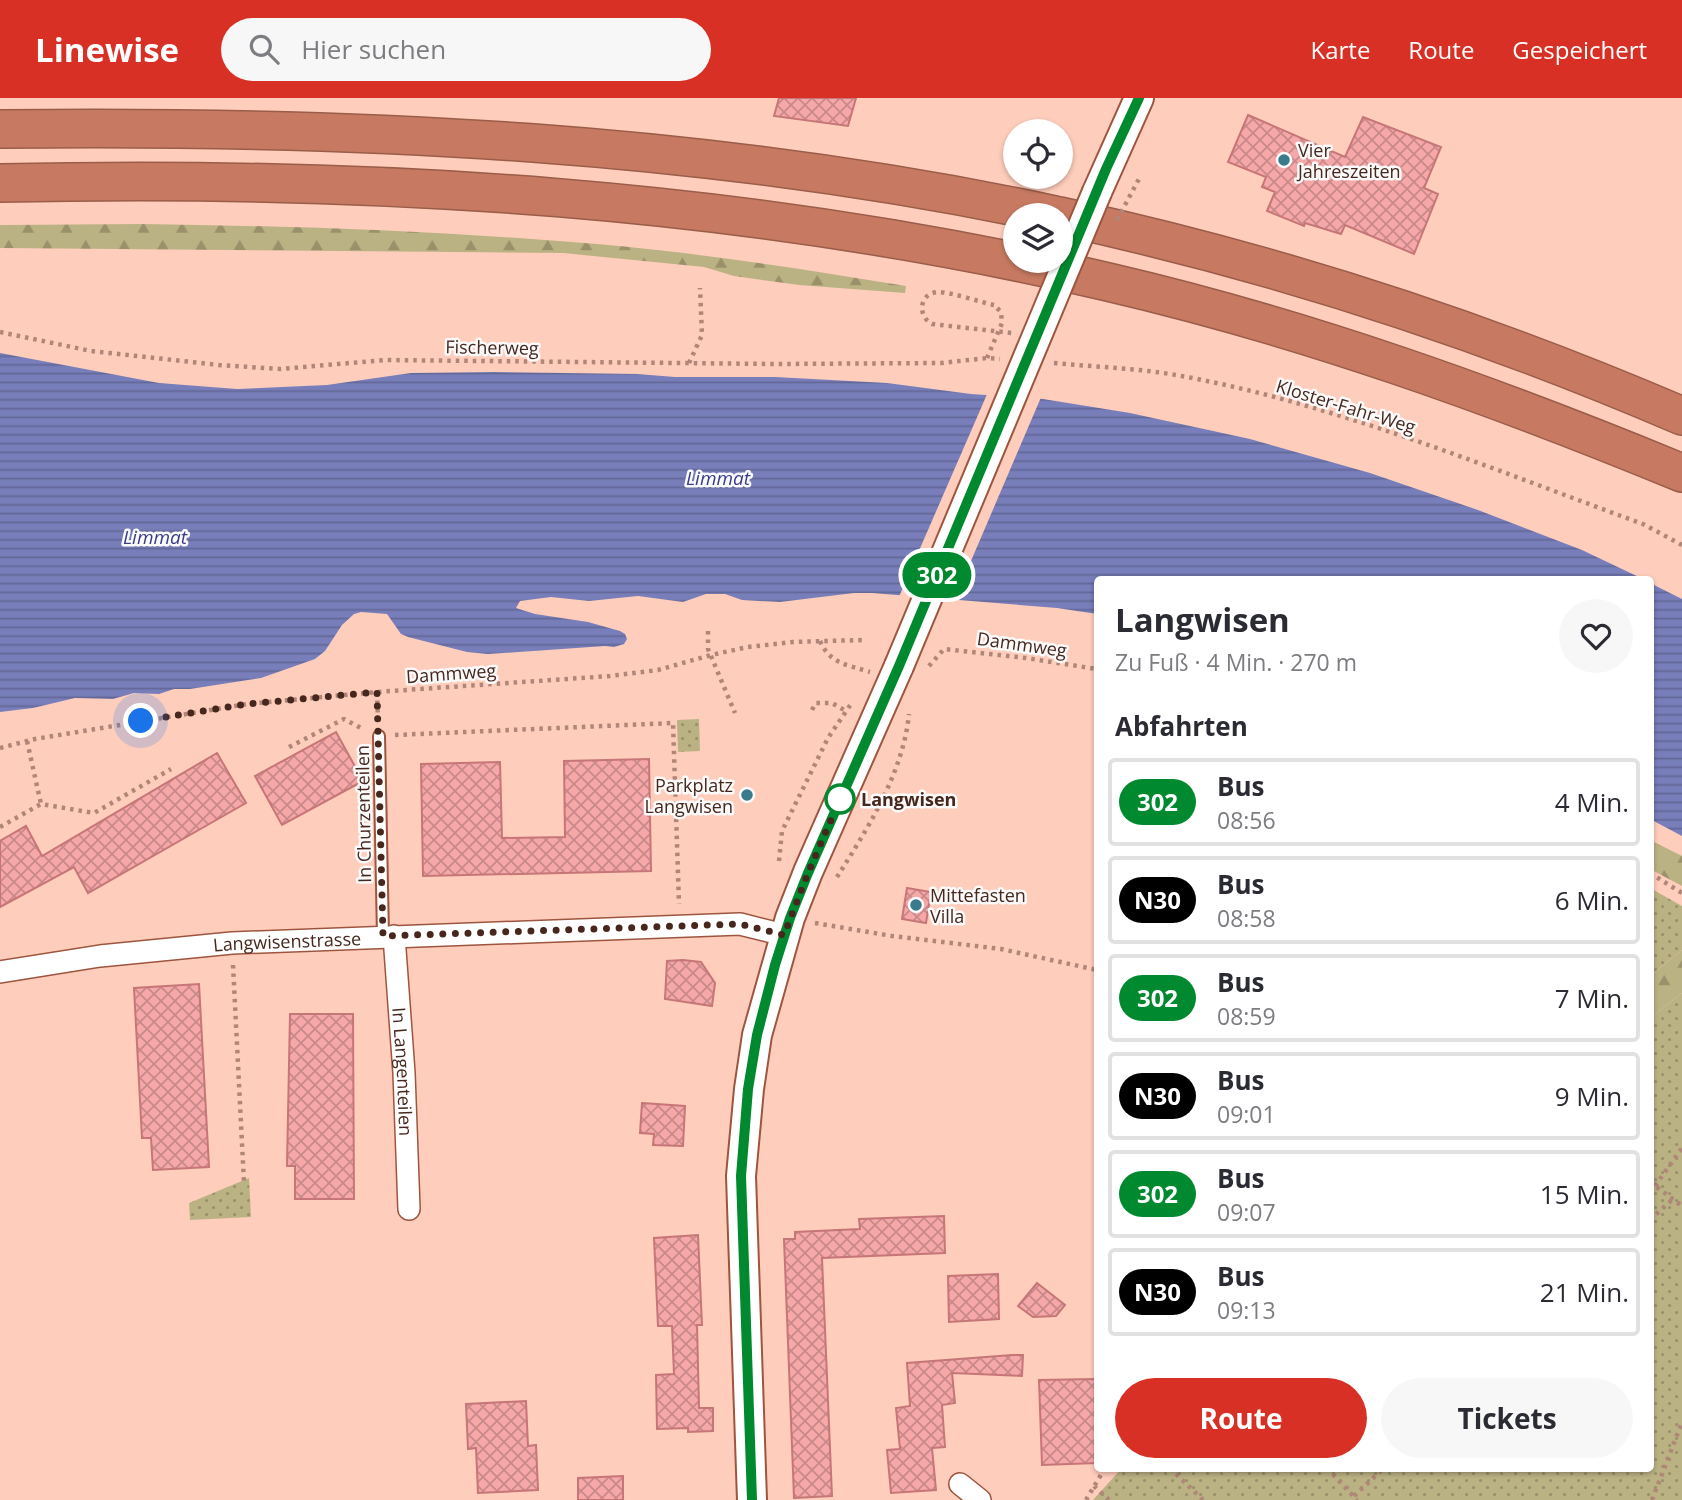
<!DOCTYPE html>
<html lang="de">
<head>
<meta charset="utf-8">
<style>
  body { margin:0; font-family:"Open Sans",sans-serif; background:#f7f7f7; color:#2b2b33; height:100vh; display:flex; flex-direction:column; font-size:26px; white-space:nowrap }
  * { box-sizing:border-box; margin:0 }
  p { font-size:23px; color:#7c7c81 }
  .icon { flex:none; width:38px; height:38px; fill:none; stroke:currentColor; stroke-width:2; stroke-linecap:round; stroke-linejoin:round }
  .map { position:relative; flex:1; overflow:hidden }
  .side { position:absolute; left:1094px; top:478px; width:560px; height:896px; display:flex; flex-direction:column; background:#fff; border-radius:7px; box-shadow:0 2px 5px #0004 }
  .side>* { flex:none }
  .badge { padding:0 14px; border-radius:23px; font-size:24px; line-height:46px }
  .fabs { position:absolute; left:1003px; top:21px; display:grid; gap:14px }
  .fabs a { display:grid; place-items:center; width:70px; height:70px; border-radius:50%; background:#fff; box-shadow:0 2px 5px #0004; font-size:35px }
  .you { position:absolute; width:35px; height:35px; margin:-18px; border:5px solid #fff; border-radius:50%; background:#1a73e8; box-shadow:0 0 0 10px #1a73e833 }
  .map>.badge { position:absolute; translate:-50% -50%; box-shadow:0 0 0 4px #fff }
  h2 { padding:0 21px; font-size:26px; line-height:63px }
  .round { display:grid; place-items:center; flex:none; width:74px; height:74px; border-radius:37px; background:#f7f7f7 }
  .summary { display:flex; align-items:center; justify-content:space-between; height:119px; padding:0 21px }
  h1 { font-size:33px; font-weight:700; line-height:52px }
  .primary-button { display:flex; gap:14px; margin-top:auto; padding:14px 21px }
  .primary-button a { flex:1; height:80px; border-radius:42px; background:#d93025; color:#fff; font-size:28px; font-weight:700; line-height:80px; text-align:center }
  .primary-button a+a { background:#f7f7f7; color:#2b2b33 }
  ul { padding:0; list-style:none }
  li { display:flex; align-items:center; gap:21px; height:88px; margin:0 14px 10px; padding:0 7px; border:4px solid #e1e1e2; border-radius:7px }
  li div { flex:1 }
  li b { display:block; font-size:26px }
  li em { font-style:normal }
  li .badge { min-width:77px; font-weight:700; text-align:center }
  header { display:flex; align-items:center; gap:42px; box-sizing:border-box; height:98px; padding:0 35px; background:#d93025; color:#fff }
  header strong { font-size:33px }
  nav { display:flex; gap:38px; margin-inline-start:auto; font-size:24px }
  .search { width:490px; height:63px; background:#f7f7f7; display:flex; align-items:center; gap:18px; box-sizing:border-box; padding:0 24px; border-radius:38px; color:#7c7c81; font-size:26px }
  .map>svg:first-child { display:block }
  .green { fill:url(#green-dots) }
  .forest { fill:url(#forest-firs) }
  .water { fill:url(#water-rules) }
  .pier { fill:#ffcdbc }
  .building { fill:url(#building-cross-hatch); stroke:#c77678; stroke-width:2 }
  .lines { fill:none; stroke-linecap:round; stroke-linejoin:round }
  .service-casing { stroke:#9d553e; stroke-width:14 }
  .minor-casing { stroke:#9d553e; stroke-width:24 }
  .secondary-casing { stroke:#9d553e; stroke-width:32 }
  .motorway-casing { stroke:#9a5d49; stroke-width:40 }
  .path { stroke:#b08678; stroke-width:4.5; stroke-dasharray:3.5 5; stroke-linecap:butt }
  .service { stroke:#fff; stroke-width:10 }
  .minor { stroke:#fff; stroke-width:21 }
  .secondary { stroke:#fff; stroke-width:28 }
  .motorway { stroke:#c77a61; stroke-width:37 }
  .secondary-bridge-casing { stroke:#9d553e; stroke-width:32; stroke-linecap:butt }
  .path-bridge { stroke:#b08678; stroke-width:4.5; stroke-dasharray:3.5 5; stroke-linecap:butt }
  .secondary-bridge { stroke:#fff; stroke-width:28 }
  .line-casing { stroke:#fff; stroke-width:16 }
  .line { stroke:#00892f; stroke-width:10 }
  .walk { stroke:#47271d; stroke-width:7; stroke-dasharray:0 12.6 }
  .poi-dot { fill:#397b8d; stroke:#fafafa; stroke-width:2.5 }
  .stop-dot { fill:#fff; stroke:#00892f; stroke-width:3.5 }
  .labels { text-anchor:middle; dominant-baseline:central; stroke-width:5; stroke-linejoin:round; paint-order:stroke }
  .poi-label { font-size:18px; fill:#47271d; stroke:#fafafa; text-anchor:start }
  .street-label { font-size:18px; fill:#47271d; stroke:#fafafa }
  .stop-label { font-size:18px; font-weight:bold; fill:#47271d; stroke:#fafafa; text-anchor:start }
  .water-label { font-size:19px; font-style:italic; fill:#3b3c87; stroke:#fafafa }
</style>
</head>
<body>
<header>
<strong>Linewise</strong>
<div class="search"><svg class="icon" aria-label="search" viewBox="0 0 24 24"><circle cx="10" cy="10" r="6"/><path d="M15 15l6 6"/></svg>Hier suchen</div>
<nav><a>Karte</a><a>Route</a><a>Gespeichert</a></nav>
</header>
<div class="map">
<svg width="1682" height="1402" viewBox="0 0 1682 1402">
  <defs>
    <pattern id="green-dots" width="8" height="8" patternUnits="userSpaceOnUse" patternTransform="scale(1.75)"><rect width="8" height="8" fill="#bbb284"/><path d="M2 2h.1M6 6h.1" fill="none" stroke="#9a916b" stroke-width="1.8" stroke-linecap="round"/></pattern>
    <pattern id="forest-firs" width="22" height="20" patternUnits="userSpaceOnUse" patternTransform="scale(1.75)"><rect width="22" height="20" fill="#bbb284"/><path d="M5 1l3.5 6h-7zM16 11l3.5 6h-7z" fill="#9a916b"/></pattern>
    <pattern id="water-rules" width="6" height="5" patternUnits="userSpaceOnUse" patternTransform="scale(1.75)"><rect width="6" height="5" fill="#777eba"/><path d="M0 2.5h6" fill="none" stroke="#636797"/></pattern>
    <pattern id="building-cross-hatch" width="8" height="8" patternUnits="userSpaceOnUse" patternTransform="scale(1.75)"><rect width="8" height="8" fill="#f6a8a9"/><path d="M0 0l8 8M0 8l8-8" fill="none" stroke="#c98989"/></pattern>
  </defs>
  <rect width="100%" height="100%" fill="#ffcdbc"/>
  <path class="green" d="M699,621L700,653L678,654L677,622Z
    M1650,790L1682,808V852L1650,878Z
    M1682,895V1402H1093L1122,1370H1650V920Z
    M249,1080L251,1119L190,1122L189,1105Z"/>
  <path class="forest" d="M142,126C294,128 445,133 597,146C700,155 804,171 906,188L905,195L799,187L734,178L704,169L563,155L0,150V127Z
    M1650,742L1682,758V788L1650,771Z
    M1682,852V895L1650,920V878Z"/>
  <path class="water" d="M0,255L159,285L237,291L327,287L411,275L495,274L637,276L675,279H775L887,285L971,296L1043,301L1130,315L1250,341L1370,375L1478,412L1582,452L1643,481H1097V516L1057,510L872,495H854L780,504L742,502L725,496H706L683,504L638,498L589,503L551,499L520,503L516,510L535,516L588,524L620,533L625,536L627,541L624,546L614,549L605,548L488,556L467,554L408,539L401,536L387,516L361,514L354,516L342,527L325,553L315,561L261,580L190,591H174L159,596L134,595L113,601L75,600L33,610L0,614Z
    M1650,485L1682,501V738L1650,721Z"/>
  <path class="pier" d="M988,294L1042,297L953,505L898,501Z"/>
  <path class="building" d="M779,0H856L848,28L774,18Z
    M1248,17L1345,59L1363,19L1441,49L1424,90L1438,96L1414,156L1345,127L1341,136L1305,125L1304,128L1267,113L1275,94L1262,89L1266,79L1228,64Z
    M336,634L363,683L282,727L255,678Z
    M217,655L246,705L88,795L74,769L0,809V743L26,728L42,758Z
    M649,661L651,773L423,778L421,666L500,664L502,740L565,739L564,663Z
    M907,790L931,794L926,825L902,821Z
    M683,862L701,864L715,885L712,908L665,901L667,863Z
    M199,886L209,1069L153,1072L151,1040H142L134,890Z
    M290,916H353L354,1101H295V1068H287Z
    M642,1005L685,1008L683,1048L653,1047L654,1036L640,1035Z
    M944,1118L945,1155L822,1160L832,1398L794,1400L784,1141H795V1134L860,1131L859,1121Z
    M698,1137L702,1227H697L699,1310H713V1333L688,1334V1330L657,1331L656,1277L674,1276L672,1228H658L654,1140Z
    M998,1176L999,1221L949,1224L948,1178Z
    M1037,1185L1065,1207L1056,1218L1033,1219L1018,1208Z
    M1012,1257H1023L1022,1278L952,1275L955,1305L942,1307L945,1349L932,1350L936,1392L891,1395L887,1352L900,1351L896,1310L910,1308L907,1265Z
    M1095,1281L1097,1365L1042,1367L1039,1282Z
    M526,1303L528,1348L536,1347L538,1392L478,1395L476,1350L468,1351L466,1306Z
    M623,1378V1402H578V1380Z"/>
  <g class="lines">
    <defs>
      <path id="service" d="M379,638L383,838"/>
      <g id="minor">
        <path id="s1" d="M394,838L404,975L409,1111"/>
        <path id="s2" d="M0,874L100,858L232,845L740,826L784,837"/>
        <path d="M960,1386L980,1402"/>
      </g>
      <path id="secondary" d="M1097,94L1139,0
        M752,1402L741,1078L749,991L757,937L790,820L808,774L899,568"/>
      <path id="motorway" d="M0,31C354,27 708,43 1055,117
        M0,85C371,77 746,99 1108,184C1306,230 1495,298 1682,375
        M1060,118C1273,164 1482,232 1682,318"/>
    </defs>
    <use href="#service" class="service-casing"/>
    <use href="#minor" class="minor-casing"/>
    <use href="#secondary" class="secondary-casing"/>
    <use href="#motorway" class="motorway-casing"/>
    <path class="path" d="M0,234L91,253L219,267L280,271L385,262L775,266L941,265L987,260L1000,261
      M987,260L1002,225L1001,214L994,207
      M689,265L702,237L700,190
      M1054,265C1095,269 1136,270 1176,277C1334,305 1492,371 1643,426L1682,447
      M708,533V551L735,615
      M820,543C830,566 848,567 870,574
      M929,568L944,551L1026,560L1097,571
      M377,594L378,623
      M812,612L816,605H832L846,613
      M395,637L673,625L679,806
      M27,643L41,706
      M289,649L344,621L363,631
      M0,650L35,641L247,606L377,594L610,578L658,572L711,557L748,549L793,544L863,542
      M0,729L41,706L94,715L171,671
      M779,763L782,733L828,640L851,606
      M1650,775L1682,795
      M837,779C868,730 903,675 909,616
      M815,825L892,838L1001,851L1097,872
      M233,867L244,1085
      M1650,1084L1682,1108
      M1655,1088L1682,1050
      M1650,1122L1673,1101
      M1170,1370L1203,1402
      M1327,1370L1357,1402
      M1094,1388L1109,1402
      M1354,1398L1384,1370
      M1086,1402L1105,1370
      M1652,1402L1682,1324"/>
    <use href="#service" class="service"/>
    <use href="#minor" class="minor"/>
    <use href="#secondary" class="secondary"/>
    <use href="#motorway" class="motorway"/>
    <defs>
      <path id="secondary-bridge" d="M899,568L1097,94"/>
    </defs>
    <use href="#secondary-bridge" class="secondary-bridge-casing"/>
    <path class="path-bridge" d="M1117,122L1140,79
      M994,207C980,204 951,194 938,194C919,195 917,218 932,226L1012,235"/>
    <use href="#secondary-bridge" class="secondary-bridge"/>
  </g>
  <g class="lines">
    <defs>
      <path id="line" d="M752,1402L741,1078L748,991L757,937L775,867L790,820L808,775L899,568L1106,71L1139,0"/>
    </defs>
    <use href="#line" class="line-casing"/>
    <use href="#line" class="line"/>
    <path class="walk" d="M141,623L247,606L377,594L383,838L740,826L784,837L808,775L840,701"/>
  </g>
  <g class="poi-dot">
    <circle cx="1284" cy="62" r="7"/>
    <circle cx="747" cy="697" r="7"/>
    <circle cx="916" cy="807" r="7"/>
  </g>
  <circle class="stop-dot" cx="840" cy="701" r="14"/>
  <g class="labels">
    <g class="poi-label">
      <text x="1298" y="52">Vier<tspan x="1298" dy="21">Jahreszeiten</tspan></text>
      <text x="733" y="687" text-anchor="end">Parkplatz<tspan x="733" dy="21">Langwisen</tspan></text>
      <text x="930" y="797">Mittefasten<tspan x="930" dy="21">Villa</tspan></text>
    </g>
    <g class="street-label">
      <text transform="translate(492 249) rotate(1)">Fischerweg</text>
      <text transform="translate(1346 308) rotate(17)">Kloster-Fahr-Weg</text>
      <text transform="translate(1022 546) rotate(8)">Dammweg</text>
      <text transform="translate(451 575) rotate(-4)">Dammweg</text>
      <text transform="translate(363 716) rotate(-91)">In Churzenteilen</text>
      <text stroke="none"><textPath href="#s2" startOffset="289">Langwisenstrasse</textPath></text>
      <text stroke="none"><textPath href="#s1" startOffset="136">In Langenteilen</textPath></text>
    </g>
    <g class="stop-label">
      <text x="861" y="701">Langwisen</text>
    </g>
    <g class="water-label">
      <text x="718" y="380">Limmat</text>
      <text x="155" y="439">Limmat</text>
    </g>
  </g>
</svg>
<div class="fabs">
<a><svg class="icon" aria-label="locate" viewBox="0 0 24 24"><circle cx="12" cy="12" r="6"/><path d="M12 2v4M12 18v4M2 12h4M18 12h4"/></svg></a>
<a><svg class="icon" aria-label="layers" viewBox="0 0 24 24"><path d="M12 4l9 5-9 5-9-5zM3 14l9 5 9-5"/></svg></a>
</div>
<div class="you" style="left:141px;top:623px"></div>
<b class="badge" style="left:937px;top:477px;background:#00892f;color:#fff">302</b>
<section class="side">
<div class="summary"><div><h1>Langwisen</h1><p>Zu Fuß · 4 Min. · 270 m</p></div><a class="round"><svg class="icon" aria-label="heart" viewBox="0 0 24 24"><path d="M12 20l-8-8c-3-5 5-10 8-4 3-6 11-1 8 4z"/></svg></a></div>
<h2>Abfahrten</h2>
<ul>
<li><span class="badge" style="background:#00892f;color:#fff">302</span><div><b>Bus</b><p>08:56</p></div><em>4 Min.</em></li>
<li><span class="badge" style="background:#000;color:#fff">N30</span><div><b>Bus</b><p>08:58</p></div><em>6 Min.</em></li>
<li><span class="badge" style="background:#00892f;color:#fff">302</span><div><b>Bus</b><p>08:59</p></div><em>7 Min.</em></li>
<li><span class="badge" style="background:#000;color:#fff">N30</span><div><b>Bus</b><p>09:01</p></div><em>9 Min.</em></li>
<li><span class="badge" style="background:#00892f;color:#fff">302</span><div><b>Bus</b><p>09:07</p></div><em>15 Min.</em></li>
<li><span class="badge" style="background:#000;color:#fff">N30</span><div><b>Bus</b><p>09:13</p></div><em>21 Min.</em></li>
</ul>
<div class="primary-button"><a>Route</a><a>Tickets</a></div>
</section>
</div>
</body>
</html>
